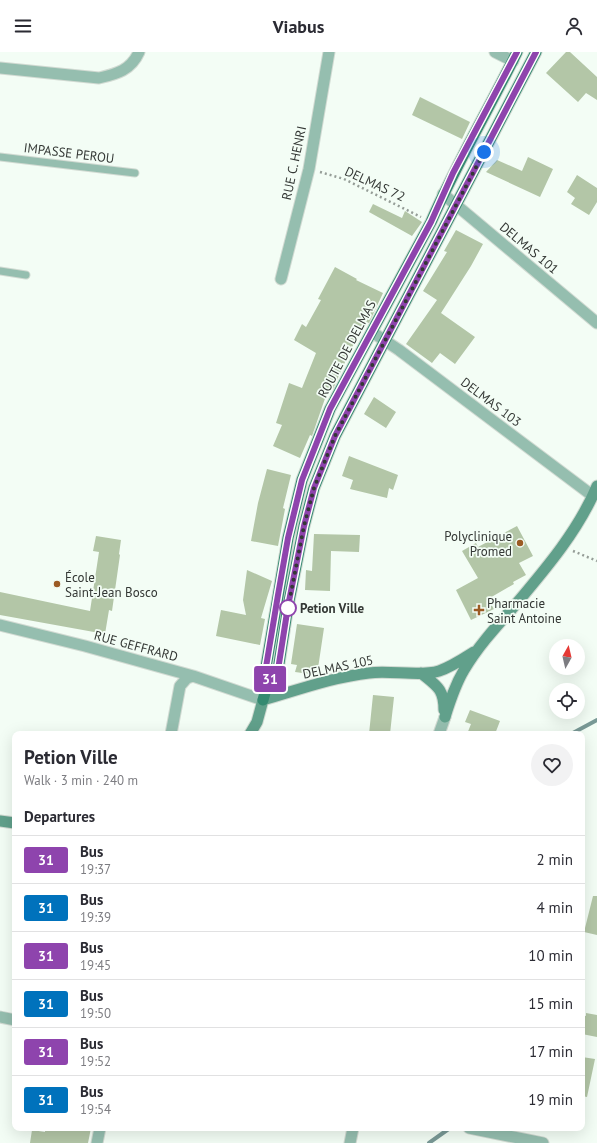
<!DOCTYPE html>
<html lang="en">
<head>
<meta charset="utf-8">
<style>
  body { margin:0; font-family:"PT Sans",sans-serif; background:#f2f2f3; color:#2b2b33; height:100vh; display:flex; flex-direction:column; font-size:15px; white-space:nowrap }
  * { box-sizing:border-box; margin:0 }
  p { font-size:13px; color:#7c7c81 }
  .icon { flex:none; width:22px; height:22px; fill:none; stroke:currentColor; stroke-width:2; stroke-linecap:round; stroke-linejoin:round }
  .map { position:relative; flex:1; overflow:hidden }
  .panel { position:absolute; left:12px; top:679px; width:573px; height:400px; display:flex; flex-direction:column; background:#fff; border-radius:8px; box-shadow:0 4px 16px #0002 }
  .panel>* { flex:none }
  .badge { padding:0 8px; border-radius:3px; font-size:14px; line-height:26px }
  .needle { width:26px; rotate:8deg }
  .controls { position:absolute; left:549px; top:587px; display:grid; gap:8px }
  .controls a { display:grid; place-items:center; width:36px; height:36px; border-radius:50%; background:#fff; box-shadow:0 4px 16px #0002; font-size:20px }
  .you { position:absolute; width:20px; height:20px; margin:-10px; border:3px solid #fff; border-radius:50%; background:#1a73e8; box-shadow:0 0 0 6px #1a73e833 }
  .map>.badge { position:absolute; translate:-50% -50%; box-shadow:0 0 0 2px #fff }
  h2 { padding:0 12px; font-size:15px; line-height:36px }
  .round { display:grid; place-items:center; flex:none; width:42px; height:42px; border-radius:21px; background:#f2f2f3 }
  .summary { display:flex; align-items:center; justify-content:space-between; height:68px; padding:0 12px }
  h1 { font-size:19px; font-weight:700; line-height:30px }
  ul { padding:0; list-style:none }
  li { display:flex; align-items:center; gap:12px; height:48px; padding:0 12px; border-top:1px solid #e1e1e2 }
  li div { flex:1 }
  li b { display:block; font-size:15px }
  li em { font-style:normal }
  li .badge { min-width:44px; font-weight:700; text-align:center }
  header { display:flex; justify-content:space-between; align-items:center; height:52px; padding:0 12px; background:#fff; font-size:18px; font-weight:700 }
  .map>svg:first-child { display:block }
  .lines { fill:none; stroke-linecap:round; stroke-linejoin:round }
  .stream { stroke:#799996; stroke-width:4 }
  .building { fill:#b3c6a7 }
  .service-casing { stroke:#d1dad2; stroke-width:9 }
  .minor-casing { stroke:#d1dad2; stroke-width:13 }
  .tertiary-casing { stroke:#d1dad2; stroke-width:13 }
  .secondary-casing { stroke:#d1dad2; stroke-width:13 }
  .primary-casing { stroke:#d1dad2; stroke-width:13 }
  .path { stroke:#959d97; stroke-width:2.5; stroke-dasharray:2 3; stroke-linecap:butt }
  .service { stroke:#95beaf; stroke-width:7 }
  .minor { stroke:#95beaf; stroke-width:11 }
  .tertiary { stroke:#95beaf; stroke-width:11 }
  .secondary { stroke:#61a08b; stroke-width:11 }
  .primary { stroke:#348a71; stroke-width:11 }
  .line-casing { stroke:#fff; stroke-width:9 }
  .line { stroke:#8e44ad; stroke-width:6 }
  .walk { stroke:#343835; stroke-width:4; stroke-dasharray:0 7.2 }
  .poi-dot { fill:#9b5b24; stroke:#f3fdf5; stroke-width:1.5 }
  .stop-dot { fill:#fff; stroke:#8e44ad; stroke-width:2 }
  .labels { text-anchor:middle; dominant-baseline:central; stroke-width:3.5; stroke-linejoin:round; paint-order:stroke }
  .street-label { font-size:13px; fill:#343835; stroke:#f3fdf5 }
  .poi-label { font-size:13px; fill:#343835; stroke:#f3fdf5; text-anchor:start }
  .stop-label { font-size:13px; font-weight:bold; fill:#343835; stroke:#f3fdf5; text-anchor:start }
</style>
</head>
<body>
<header><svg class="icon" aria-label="menu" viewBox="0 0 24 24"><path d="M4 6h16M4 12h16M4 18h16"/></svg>Viabus<svg class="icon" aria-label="person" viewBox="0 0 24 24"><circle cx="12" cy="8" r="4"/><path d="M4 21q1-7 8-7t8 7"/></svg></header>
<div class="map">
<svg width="597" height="1091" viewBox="0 0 597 1091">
  <rect width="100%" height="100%" fill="#f3fdf5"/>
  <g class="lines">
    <path class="stream" d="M571,682L597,668
      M429,1091L450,1076"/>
  </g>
  <path class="building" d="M566,0H570L597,25V48L586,41L578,50L546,21Z
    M420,45L470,70L462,87L412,63Z
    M528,105L553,117L540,145L486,120L497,108L522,119Z
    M577,123L597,136V150L589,163L571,152L575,146L567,140Z
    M373,152L402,166L405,159L422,170L412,184L369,160Z
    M456,178L483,192L471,214L441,261L475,285L455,312L440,301L432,311L406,292L437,248L423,239L447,200L444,199Z
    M335,215L357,227L356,228L383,241L369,271L366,270L350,299L333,337L329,335L312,384L310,383L300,406L273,394L282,373L276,371L289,331L302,336L316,301L294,288L302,272L306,275L321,248L318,247Z
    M374,345L396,360L386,376L364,362Z
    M349,404L398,423L393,438L389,436L387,446L350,437L353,428L342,424Z
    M267,417L291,423L283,456L285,457L278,494L251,489L258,451Z
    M517,474L533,504L519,511L526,523L513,530L514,532L488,547L494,557L471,568L456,538L478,526L462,499L476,491L478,495Z
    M314,482L360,483L359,500L331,499L330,539L305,538L306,518L312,519Z
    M96,484L121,488L119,502L120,503L112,559L109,558L105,582L0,563V540L90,559L99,500L93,499Z
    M247,518L272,529L261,566L265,567L260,593L216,584L221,558L246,563L243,548Z
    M297,572L324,576L317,623L295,620L297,613L291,612Z
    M373,643L394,645L390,682H369Z
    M470,658L500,669L495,682H467L471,672L465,670Z
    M593,844H597V883L584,880Z
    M586,961L597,963V985L582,982V963L586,964Z
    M582,1005L595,1007L587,1045L582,1044Z
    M45,1076H91L88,1091H30L32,1078L45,1080Z"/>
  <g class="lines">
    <defs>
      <path id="service" d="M0,105L135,121
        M0,219L26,223"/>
      <path id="minor" d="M495,0L513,9
        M0,16L99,26C117,22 131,18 139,0
        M443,142L597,271
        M281,227L309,117L329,0
        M372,280L399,298L593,444
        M0,573L85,594L193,624L263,648
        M171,682L180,634L187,626L193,624
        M97,1091L100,1076"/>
      <path id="tertiary" d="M439,682L445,665
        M0,965L15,968
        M469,1076L543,1091
        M350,1091L353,1076"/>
      <path id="secondary" d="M421,621C437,634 444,637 444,658
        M445,665C450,649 455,633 464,618C477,596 494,577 511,558C543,520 578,480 597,434
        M250,682L257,670L263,648C298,638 333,625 369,621C390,618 420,625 439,619C451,615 463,607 474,600
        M0,769L15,771"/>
      <path id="primary" d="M268,630L278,618L288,554L304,474L314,436L335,384L536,0
        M263,648L268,630L266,615L288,486L302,428L330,357L431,170C456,112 489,57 517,0"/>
    </defs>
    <use href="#service" class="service-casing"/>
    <use href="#minor" class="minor-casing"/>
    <use href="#tertiary" class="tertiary-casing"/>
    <use href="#secondary" class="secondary-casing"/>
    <use href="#primary" class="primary-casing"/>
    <path class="path" d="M320,120L344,127L421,165
      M573,499L597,509"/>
    <use href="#service" class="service"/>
    <use href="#minor" class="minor"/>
    <use href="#tertiary" class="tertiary"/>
    <use href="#secondary" class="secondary"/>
    <use href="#primary" class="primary"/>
  </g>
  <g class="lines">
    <defs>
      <path id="line" d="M517,0L453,121L431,170L330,357L302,428L288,486L278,543L266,615L268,630L278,618L288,554L304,474L314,436L335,384L536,0"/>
    </defs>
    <use href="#line" class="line-casing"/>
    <use href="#line" class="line"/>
    <path class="walk" d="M288,556L304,474L314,436L335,384L484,100"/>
  </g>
  <g class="poi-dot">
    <circle cx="520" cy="491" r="4"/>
    <circle cx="57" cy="532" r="4"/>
    <path d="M477 552h4v4h4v4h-4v4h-4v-4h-4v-4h4z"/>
  </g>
  <circle class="stop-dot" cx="288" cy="556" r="8"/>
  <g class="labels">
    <g class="street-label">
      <text transform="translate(69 101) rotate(7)">IMPASSE PEROU</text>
      <text transform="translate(294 111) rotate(-78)">RUE C. HENRI</text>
      <text transform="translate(375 132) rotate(25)">DELMAS 72</text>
      <text transform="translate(529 196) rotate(40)">DELMAS 101</text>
      <text transform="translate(347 297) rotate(-62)">ROUTE DE DELMAS</text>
      <text transform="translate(491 350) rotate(37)">DELMAS 103</text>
      <text transform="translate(136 594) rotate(15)">RUE GEFFRARD</text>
      <text transform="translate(338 615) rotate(-12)">DELMAS 105</text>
    </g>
    <g class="poi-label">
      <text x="512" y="484" text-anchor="end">Polyclinique<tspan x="512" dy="15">Promed</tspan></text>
      <text x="65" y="525">École<tspan x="65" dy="15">Saint-Jean Bosco</tspan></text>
      <text x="487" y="551">Pharmacie<tspan x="487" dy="15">Saint Antoine</tspan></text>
    </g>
    <g class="stop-label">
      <text x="300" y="556">Petion Ville</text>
    </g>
  </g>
</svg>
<div class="controls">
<a><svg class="needle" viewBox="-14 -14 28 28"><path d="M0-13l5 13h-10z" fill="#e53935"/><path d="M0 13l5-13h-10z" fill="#7c7c81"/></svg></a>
<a><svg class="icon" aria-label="locate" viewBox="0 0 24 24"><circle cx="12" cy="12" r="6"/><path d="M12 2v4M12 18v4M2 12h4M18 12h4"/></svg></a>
</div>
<div class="you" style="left:484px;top:100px"></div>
<b class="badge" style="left:270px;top:627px;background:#8e44ad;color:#fff">31</b>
<section class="panel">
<div class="summary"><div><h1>Petion Ville</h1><p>Walk · 3 min · 240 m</p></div><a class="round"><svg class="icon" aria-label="heart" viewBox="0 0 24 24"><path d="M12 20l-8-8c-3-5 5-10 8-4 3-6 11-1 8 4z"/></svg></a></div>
<h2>Departures</h2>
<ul>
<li><span class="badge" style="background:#8e44ad;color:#fff">31</span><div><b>Bus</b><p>19:37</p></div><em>2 min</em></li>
<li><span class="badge" style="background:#0072bc;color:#fff">31</span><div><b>Bus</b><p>19:39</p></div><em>4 min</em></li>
<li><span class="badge" style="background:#8e44ad;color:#fff">31</span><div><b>Bus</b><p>19:45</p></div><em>10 min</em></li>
<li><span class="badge" style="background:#0072bc;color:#fff">31</span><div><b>Bus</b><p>19:50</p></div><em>15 min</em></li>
<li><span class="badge" style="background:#8e44ad;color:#fff">31</span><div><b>Bus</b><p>19:52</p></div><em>17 min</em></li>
<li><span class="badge" style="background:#0072bc;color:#fff">31</span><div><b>Bus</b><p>19:54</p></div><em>19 min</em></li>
</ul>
</section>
</div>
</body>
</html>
